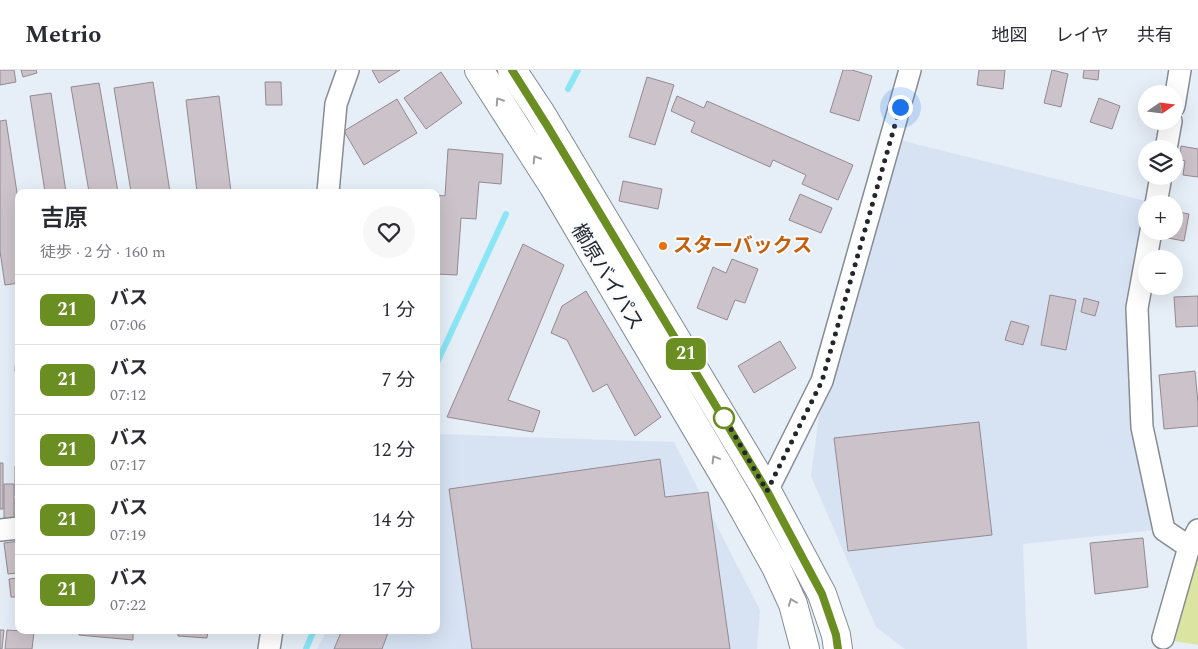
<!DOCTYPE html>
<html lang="ja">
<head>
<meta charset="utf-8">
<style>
  body { margin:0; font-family:Spectral,"Noto Sans JP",serif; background:#f7f7f7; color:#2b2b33; height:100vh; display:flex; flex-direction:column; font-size:19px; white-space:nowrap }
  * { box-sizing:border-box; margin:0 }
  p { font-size:16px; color:#7c7c81 }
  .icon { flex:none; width:28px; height:28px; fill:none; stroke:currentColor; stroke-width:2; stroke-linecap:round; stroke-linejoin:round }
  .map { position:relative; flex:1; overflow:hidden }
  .details { position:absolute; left:15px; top:119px; width:425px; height:445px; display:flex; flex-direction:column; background:#fff; border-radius:10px; box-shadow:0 5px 20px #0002 }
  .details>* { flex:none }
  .badge { padding:0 10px; border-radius:8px; font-size:18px; line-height:32px }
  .needle { width:32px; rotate:76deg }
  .controls { position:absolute; left:1138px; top:15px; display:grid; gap:10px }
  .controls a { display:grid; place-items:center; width:45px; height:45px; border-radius:50%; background:#fff; box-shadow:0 5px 20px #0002; font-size:25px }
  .you { position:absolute; width:25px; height:25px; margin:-12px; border:4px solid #fff; border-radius:50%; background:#1a73e8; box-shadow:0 0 0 8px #1a73e833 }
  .map>.badge { position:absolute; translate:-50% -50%; box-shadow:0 0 0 2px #fff }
  .round { display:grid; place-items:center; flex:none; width:52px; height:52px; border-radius:26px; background:#f7f7f7 }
  .overview { display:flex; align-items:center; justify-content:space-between; height:85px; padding:0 25px }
  h1 { font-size:24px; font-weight:600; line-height:38px }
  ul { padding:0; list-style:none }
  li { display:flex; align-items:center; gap:15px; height:70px; padding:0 25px; border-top:1px solid #e1e1e2 }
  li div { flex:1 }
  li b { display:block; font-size:19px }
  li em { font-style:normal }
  li .badge { min-width:55px; font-weight:700; text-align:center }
  header { display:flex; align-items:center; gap:30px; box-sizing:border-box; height:70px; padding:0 25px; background:#fff; border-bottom:1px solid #e1e1e2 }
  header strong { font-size:24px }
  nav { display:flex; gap:28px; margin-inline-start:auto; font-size:18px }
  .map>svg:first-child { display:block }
  .built { fill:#d7e3f3 }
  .green { fill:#dbe5a1 }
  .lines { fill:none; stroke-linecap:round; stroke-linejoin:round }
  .stream { stroke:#8ae6f5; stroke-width:6 }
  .building { fill:#ccc2c9; stroke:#948a91 }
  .minor-casing { stroke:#858c94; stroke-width:24 }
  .tertiary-casing { stroke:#858c94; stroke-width:30 }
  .minor { stroke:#fff; stroke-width:21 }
  .tertiary { stroke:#fff; stroke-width:28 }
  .oneway { stroke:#9c9d9f }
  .line-casing { stroke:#fff; stroke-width:11 }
  .line { stroke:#6b8e23; stroke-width:8 }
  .walk { stroke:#23262a; stroke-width:5; stroke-dasharray:0 9 }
  .food-dot { fill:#e8710a; stroke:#f7fafe; stroke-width:2 }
  .stop-dot { fill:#fff; stroke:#6b8e23; stroke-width:2.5 }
  .labels { text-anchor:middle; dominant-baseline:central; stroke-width:4; stroke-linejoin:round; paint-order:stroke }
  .food-label { font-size:20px; font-weight:bold; fill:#c56008; stroke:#f7fafe; text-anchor:start }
  .street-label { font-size:20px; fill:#23262a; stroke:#f7fafe }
</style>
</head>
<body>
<header>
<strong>Metrio</strong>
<nav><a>地図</a><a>レイヤ</a><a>共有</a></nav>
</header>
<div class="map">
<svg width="1198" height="579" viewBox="0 0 1198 579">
  <rect width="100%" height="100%" fill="#e6eef7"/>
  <path class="built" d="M899,70L1150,132L1146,134V155L1132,235L1156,460L1023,474L1027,579H905L876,557L811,406L823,316Z
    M436,364L674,372L760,540L757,579H317L327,560H436Z"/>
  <path class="green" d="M1198,478V575L1174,571L1186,509Z"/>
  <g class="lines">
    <path class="stream" d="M568,19L578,0
      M436,295L506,144
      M306,579L314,560"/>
  </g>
  <path class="building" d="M0,0H14L16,12L0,15Z
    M21,0H36L37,3L23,7Z
    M372,0H400L379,13Z
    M843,0H852L872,6L859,51L830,42Z
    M979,0H1005L1003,19L977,15Z
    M1052,0L1068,4L1061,37L1044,33Z
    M1084,0H1099L1098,10L1083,8Z
    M441,2L462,33L426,59L404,28Z
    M647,7L674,15L655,75L629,67Z
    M153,12L170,122H131L114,18Z
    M265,12H281L282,35H266Z
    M99,13L118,122H89L71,17Z
    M51,23L66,122H45L30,26Z
    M219,26L231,122H197L186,30Z
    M677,26L704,38L707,31L853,95L838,130L802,114L806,105L773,90L770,97L691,62L695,52L671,41Z
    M1099,28L1120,36L1112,59L1090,52Z
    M397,29L417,63L364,95L344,61Z
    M6,50L19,136V213L5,215L0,181V51Z
    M1181,76L1198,79V107L1183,105L1185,91L1179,89Z
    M448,79L503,84L501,114L479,112L476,149L461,148L457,205L436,204V125L445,126Z
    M623,111L662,119L658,139L619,131Z
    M800,124L832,138L821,163L789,150Z
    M1174,141L1189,144L1184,171L1168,168L1169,161H1174Z
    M523,174L564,195L508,330L540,341L533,362L447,347Z
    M732,189L758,199L745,233L735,230L727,250L697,238L713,197L726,203Z
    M586,221L661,347L635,366L607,314L593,322L567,270L551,263L562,236Z
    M1050,225L1076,230L1066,280L1041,275Z
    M1198,226V256L1176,257L1174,227Z
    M1084,228L1099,232L1095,246L1081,242Z
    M1011,251L1029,256L1023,275L1005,270Z
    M17,267H19V301H15Z
    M780,271L796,298L754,323L738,296Z
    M1195,301L1198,333V356L1164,359L1159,305Z
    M979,352L992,465L848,481L834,368Z
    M660,389L665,427L708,422L730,579H472L449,419Z
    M0,393H3V439H0Z
    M19,395V426H15V396Z
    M4,414H14V448H4Z
    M15,428H19V452H15Z
    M1143,468L1148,517L1095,524L1090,473Z
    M19,471V527H11L9,509L18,508L17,503L8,504L4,473Z
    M0,560H4L2,579H0Z
    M7,560L34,562L32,579H5Z
    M79,560H133V570L79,565Z
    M178,560H208L207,568L178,566Z
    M342,560H389L382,579H334Z"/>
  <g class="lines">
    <defs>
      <path id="minor" d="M1174,36L1180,0
        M1166,79L1171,51
        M328,122L336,34L348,0
        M1156,134L1161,106
        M1151,161L1137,238L1142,357L1164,460L1189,477
        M767,421L822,311L910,0
        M0,460L19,458
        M1163,568L1189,477L1198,460
        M269,579L272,560"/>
      <path id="tertiary" d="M479,0L554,117L737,427L776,497L793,534L805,579
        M512,0L540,42L767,421L822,524L836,565L838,579"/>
    </defs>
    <use href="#minor" class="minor-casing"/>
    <use href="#tertiary" class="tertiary-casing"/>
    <use href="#minor" class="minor"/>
    <use href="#tertiary" class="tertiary"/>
  </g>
  <defs><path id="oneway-chevron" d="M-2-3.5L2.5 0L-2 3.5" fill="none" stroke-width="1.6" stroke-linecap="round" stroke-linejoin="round" transform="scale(1.25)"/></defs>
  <g class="oneway">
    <use href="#oneway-chevron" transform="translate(499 31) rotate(-123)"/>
    <use href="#oneway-chevron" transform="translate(536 89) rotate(-122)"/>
    <use href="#oneway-chevron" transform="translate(715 389) rotate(-121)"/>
    <use href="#oneway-chevron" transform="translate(792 532) rotate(-111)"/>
  </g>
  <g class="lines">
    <defs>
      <path id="line" d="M512,0L548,57L767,421L822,524L836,565L838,579"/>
    </defs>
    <use href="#line" class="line-casing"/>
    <use href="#line" class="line"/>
    <path class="walk" d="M724,348L721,342L767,421L822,311L900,37"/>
  </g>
  <circle class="food-dot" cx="663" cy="176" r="5"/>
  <circle class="stop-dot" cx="724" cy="348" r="10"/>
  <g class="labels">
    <g class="food-label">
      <text x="673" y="176">スターバックス</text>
    </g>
    <g class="street-label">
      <text transform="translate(607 207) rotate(59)">櫛原バイパス</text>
    </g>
  </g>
</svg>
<div class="controls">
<a><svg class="needle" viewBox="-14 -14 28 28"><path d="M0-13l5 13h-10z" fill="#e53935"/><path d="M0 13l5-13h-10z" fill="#7c7c81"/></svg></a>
<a><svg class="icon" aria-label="layers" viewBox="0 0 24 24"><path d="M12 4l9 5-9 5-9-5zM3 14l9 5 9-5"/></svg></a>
<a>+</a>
<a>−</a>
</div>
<div class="you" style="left:900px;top:37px"></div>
<b class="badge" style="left:686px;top:284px;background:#6b8e23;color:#fff">21</b>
<section class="details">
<div class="overview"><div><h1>吉原</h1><p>徒歩 · 2 分 · 160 m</p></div><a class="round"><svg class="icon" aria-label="heart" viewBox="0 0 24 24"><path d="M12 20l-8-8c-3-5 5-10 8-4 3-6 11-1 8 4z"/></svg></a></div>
<ul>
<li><span class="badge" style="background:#6b8e23;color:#fff">21</span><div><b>バス</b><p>07:06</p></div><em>1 分</em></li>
<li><span class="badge" style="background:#6b8e23;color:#fff">21</span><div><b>バス</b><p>07:12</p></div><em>7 分</em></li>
<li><span class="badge" style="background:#6b8e23;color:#fff">21</span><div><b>バス</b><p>07:17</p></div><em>12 分</em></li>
<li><span class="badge" style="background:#6b8e23;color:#fff">21</span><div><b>バス</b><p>07:19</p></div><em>14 分</em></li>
<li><span class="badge" style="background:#6b8e23;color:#fff">21</span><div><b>バス</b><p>07:22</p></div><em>17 分</em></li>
</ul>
</section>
</div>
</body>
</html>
